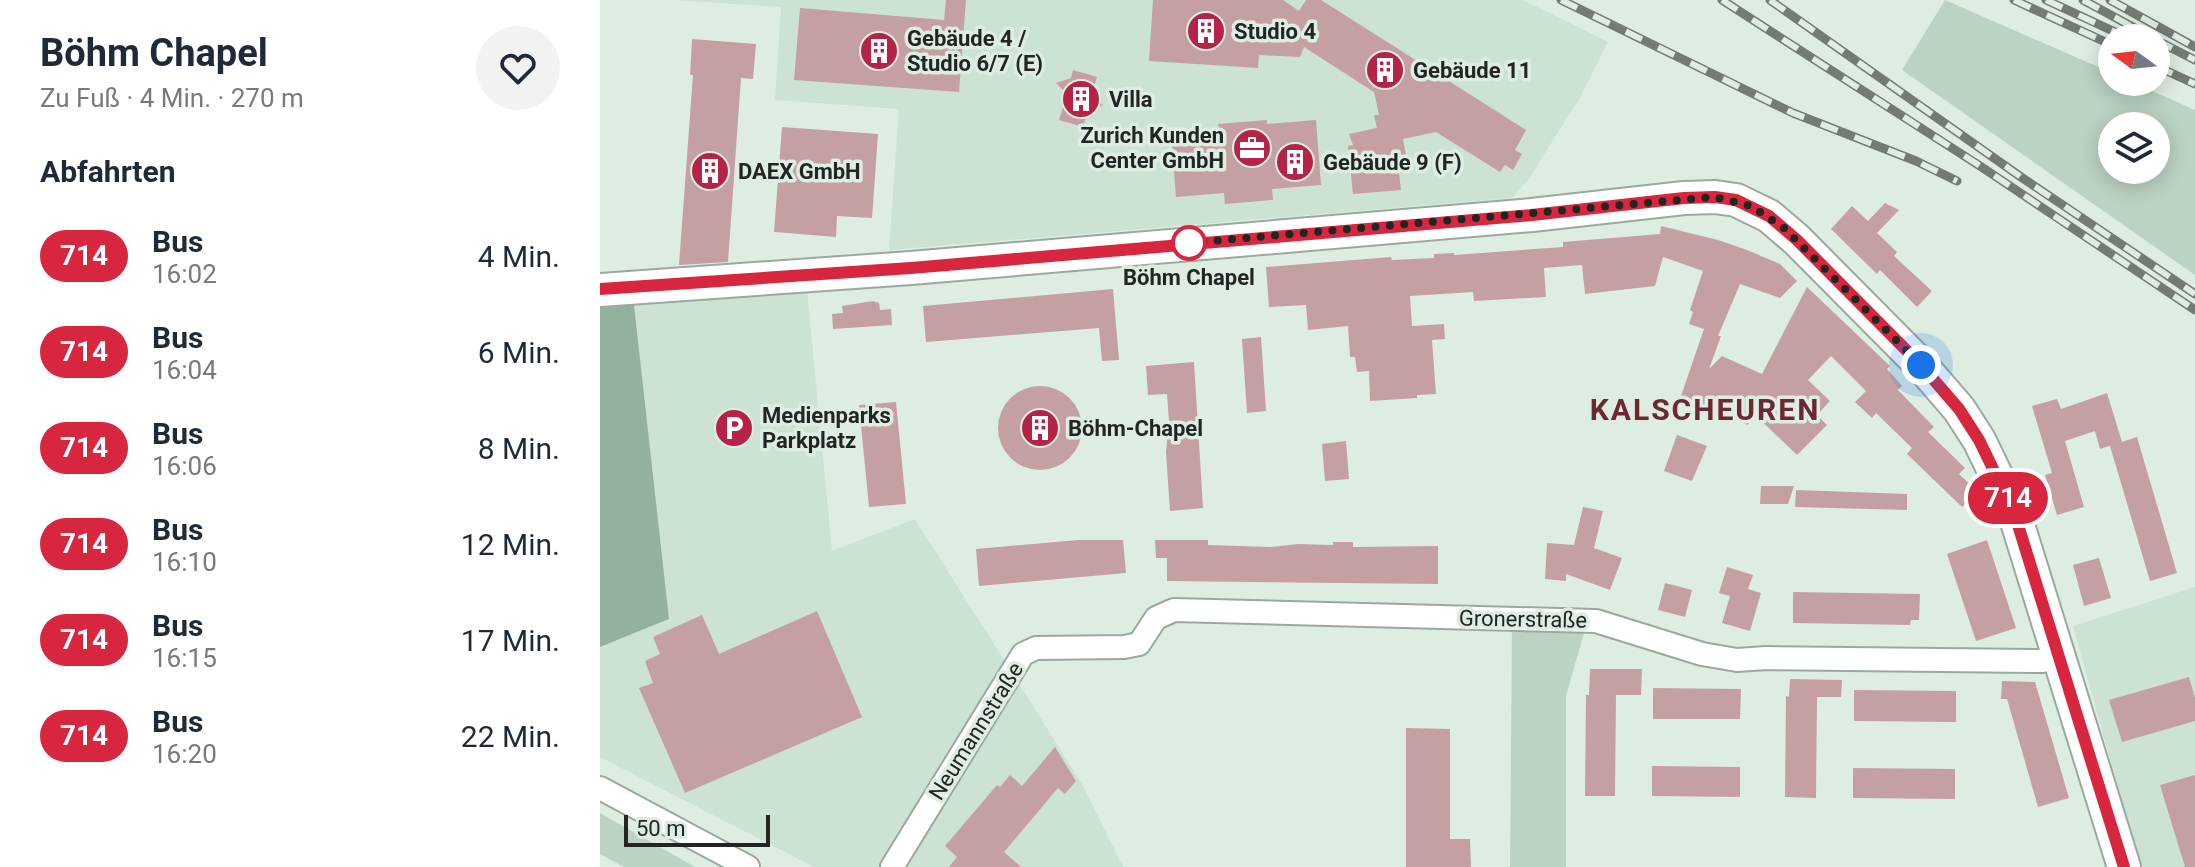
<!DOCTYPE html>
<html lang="de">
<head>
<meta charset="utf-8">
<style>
  body { margin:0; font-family:Roboto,sans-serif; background:#f2f2f3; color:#1f2937; height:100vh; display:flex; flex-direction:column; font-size:30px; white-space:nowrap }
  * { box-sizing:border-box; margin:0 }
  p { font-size:26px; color:#747a83 }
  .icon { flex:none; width:44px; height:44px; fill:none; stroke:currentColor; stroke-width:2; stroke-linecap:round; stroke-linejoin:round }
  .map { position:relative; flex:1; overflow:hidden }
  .drawer { display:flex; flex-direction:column; background:#fff; width:600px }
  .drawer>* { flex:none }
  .badge { padding:0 16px; border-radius:26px; font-size:28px; line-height:52px }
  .needle { width:52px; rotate:285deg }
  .buttons { position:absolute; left:1498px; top:24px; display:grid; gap:16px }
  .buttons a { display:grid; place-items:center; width:72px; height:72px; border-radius:50%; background:#fff; box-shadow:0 4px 20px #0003; font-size:40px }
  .scale { position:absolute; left:24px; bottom:20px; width:146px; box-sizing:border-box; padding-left:8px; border:4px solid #212622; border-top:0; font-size:22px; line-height:28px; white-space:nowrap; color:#212622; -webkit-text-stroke:6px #deede2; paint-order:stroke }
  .you { position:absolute; width:40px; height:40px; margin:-20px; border:6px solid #fff; border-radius:50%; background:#1a73e8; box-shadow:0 0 0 12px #1a73e833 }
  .map>.badge { position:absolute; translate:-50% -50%; box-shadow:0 0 0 4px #fff }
  h2 { padding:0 40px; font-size:30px; line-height:72px }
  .round { display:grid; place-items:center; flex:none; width:84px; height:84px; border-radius:42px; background:#f2f2f3 }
  .headline { display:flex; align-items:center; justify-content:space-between; height:136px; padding:0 40px }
  h1 { font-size:38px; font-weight:700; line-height:60px }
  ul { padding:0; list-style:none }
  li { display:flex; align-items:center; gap:24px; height:96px; padding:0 40px }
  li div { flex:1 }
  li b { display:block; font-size:30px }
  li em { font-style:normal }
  li .badge { min-width:88px; font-weight:700; text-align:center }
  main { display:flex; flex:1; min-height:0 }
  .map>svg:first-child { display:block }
  .built { fill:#cce2d2 }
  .green { fill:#bcd2c3; fill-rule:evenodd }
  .forest { fill:#94b19d }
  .building { fill:#c5a0a2 }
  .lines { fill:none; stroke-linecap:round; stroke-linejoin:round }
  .street-casing { stroke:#9aa99e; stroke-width:26 }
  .secondary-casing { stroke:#9aa99e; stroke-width:36 }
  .street { stroke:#fff; stroke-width:22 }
  .secondary { stroke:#fff; stroke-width:32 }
  .rail-casing { stroke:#727b74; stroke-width:9 }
  .rail { stroke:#deede2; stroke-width:6; stroke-dasharray:18; stroke-linecap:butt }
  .line-casing { stroke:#fff; stroke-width:18 }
  .line { stroke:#d7263d; stroke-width:12 }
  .walk { stroke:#212622; stroke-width:8; stroke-dasharray:0 14.4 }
  .stop-dot { fill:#fff; stroke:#d7263d; stroke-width:4 }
  .labels { text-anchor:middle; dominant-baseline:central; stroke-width:7; stroke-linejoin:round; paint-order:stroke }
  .poi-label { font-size:22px; font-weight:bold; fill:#212622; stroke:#deede2; text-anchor:start }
  .stop-label { font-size:22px; font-weight:bold; fill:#212622; stroke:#deede2 }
  .street-label { font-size:22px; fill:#212622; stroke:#deede2 }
  .district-label { font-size:30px; font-weight:bold; letter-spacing:2px; fill:#6e2832; stroke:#deede2 }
</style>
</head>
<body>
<main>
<section class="drawer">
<div class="headline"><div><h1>Böhm Chapel</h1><p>Zu Fuß · 4 Min. · 270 m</p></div><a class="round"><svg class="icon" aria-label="heart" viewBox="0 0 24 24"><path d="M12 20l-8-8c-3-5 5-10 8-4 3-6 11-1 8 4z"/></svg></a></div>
<h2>Abfahrten</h2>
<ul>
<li><span class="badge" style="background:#d7263d;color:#fff">714</span><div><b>Bus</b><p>16:02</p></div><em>4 Min.</em></li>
<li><span class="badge" style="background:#d7263d;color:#fff">714</span><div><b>Bus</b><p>16:04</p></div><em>6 Min.</em></li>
<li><span class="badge" style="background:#d7263d;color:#fff">714</span><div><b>Bus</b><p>16:06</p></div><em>8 Min.</em></li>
<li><span class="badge" style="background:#d7263d;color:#fff">714</span><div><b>Bus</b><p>16:10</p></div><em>12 Min.</em></li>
<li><span class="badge" style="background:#d7263d;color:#fff">714</span><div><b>Bus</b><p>16:15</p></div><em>17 Min.</em></li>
<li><span class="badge" style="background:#d7263d;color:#fff">714</span><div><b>Bus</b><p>16:20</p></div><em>22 Min.</em></li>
</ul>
</section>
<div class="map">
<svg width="1595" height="867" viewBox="0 0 1595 867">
  <rect width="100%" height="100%" fill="#deede2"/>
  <path class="built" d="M75,0H923L1008,42L978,101L927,181L912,198L289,250L299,109L175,100L181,7Z
    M207,290L232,551L315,519L482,784L523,867H214L0,757V647L69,619L34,305Z
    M1595,587V867H1540L1473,626Z"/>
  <path class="green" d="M1345,0L1512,73V82H1532L1595,110V275L1302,70ZM1512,126H1556V170H1512Z
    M912,624H951L984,633L966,696V867H910Z
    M0,813L95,867H24L0,854Z"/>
  <path class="forest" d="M34,305L69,619L0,647V308Z"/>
  <path class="building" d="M346,0H366L359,92L194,80L200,8L344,20Z
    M553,0H683L699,11L706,0H721L926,130L915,150L922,154L913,170L905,165L900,172L836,132L803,139L809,171L799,173L801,190L753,194L748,146L753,145L749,134L777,128L774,115H779L774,92L704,47L700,57L659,55L658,68L549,61Z
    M92,39L156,44L153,79L141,78L128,262L79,265L93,75H90Z
    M473,70L497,77L492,94L503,105L488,110L483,127L459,120L467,94L456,83L471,78Z
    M667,120V124L716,120L721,185L672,189L673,200L625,204L624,193L576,197L571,132L619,128L618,124Z
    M182,127L278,134L272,218L237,216L236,237L174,232Z
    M1285,203L1299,210L1277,233L1297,252L1294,256L1332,291L1317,307L1280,270L1277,274L1231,229L1252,206L1268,221Z
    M1061,226L1118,240L1147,250L1180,264L1197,281L1180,298L1140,284L1118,336H1121L1109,369L1122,356L1162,374L1207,287L1290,366L1287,369L1302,386L1298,390L1334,427L1328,432L1365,468L1359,474L1377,491L1362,507L1307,454L1312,448L1276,413L1272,418L1255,402L1266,391L1231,356L1208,380L1230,401L1217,415L1227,425L1197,455L1153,413L1148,425L1081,396L1104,329L1089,324L1093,312L1090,310L1103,271L1063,257L1055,286L985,294L982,265L944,268L946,297L874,301L873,292L810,296L812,326L844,324L845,339L832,340L836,394L817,395V398L770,401L769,371L757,372L755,357H750L748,326L708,330L706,305L669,307L666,267L791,257L792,260L834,258V254L854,253V255L963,247V242L1060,234Z
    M513,289L519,360L502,361L499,328L326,342L323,306Z
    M273,301L279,303L280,310L291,309L292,325L233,329L232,314L243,313L242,306Z
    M661,337L666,411L647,413L642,339Z
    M594,362L603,508L570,511L566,452L569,422L567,394L548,395L546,366Z
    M398 428a42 42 0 1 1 84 0a42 42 0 1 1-84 0Z
    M1507,393L1522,442L1537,437L1577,573L1550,581L1510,446L1516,444L1500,449L1495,431L1465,441L1484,507L1457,515L1445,475L1452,473L1432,406L1457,399L1461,409Z
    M296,402L306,504L269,507L259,405Z
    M1077,435L1107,446L1092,481L1064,471Z
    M746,441L749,479L725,481L722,444Z
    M1161,486H1194L1188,504H1160Z
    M1196,490L1307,494V510L1195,507Z
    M983,507L1003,511L994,548L1022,558L1010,590L966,574V581L945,579L947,543L974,545Z
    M478,540H523L526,573L379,586L376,549Z
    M555,540H608V545L671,547L698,544L733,545V542H753V547L838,546V584L567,581V558H556Z
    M1387,540L1416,628L1376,641L1347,554Z
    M1499,558L1511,598L1484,606L1473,565Z
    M1127,567L1153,575L1148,589L1161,593L1150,631L1122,623L1130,596L1119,593Z
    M1065,583L1092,590L1085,617L1058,610Z
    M1193,592L1320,594L1319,620H1311L1310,625L1193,623Z
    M217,611L262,717L85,793L39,688L53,683L45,661L60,654L53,637L102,615L119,654Z
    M990,669H1042L1041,695H1016L1015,796H985L986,695H989Z
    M1589,677L1595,698V721L1522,742L1509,700Z
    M1190,679L1242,680L1241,697H1217L1216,798L1185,797L1186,696L1189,697Z
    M1402,681L1435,682L1469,798L1438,807L1407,699H1401Z
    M1053,688L1141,689L1140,719H1053Z
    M1254,690L1356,691V722L1254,721Z
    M806,728L850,729V839H870L871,867H806Z
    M455,747L476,781L465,794L458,788L404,852L421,867H349L357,857L345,846L397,785L400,787L410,775L422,786Z
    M1052,766L1140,767V797L1052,796Z
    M1253,768L1355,769V799L1253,798Z
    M1595,775V867H1585L1560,785Z"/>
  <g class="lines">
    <defs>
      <path id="street" d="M0,788L148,867
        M292,867L423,654L436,648L524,647L539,644L556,618L574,610L996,621L1102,654L1137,660L1166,658L1443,661L1459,655"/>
      <path id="secondary" d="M0,290L311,268L932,215L1084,198L1115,197L1136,200L1169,216L1197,240L1321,365L1359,409L1379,440L1414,512L1524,867"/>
    </defs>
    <use href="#street" class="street-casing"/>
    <use href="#secondary" class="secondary-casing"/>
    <use href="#street" class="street"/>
    <use href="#secondary" class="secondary"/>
    <defs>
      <path id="rail" d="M961,0L1193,113L1316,161L1357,181
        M1122,0L1380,166L1595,310
        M1170,0L1421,177L1595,294
        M1414,0L1512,45
        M1446,0L1528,38
        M1483,0L1553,38
        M1510,0L1595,47
        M1556,40L1595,60
        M1556,66L1595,84"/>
    </defs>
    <use href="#rail" class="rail-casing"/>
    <use href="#rail" class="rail"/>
  </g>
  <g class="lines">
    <defs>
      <path id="line" d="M0,289L311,268L932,215L1084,198L1115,197L1136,200L1169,216L1197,240L1321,365L1359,409L1379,440L1414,512L1524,867"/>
    </defs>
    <use href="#line" class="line-casing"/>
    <use href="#line" class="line"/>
    <path class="walk" d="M589,243L1115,197L1151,206L1184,228L1321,365"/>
  </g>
  <defs>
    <symbol id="building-disc" viewBox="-11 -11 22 22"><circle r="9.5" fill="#b52446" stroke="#deede2"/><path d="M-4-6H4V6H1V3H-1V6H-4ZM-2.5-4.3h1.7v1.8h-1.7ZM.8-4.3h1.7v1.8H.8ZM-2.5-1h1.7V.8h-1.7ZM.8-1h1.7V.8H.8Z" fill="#fff"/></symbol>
    <symbol id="office-disc" viewBox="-11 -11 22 22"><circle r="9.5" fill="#b52446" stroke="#deede2"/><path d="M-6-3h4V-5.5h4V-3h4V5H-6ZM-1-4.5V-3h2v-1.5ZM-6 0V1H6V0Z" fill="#fff"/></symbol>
    <symbol id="parking-disc" viewBox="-11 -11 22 22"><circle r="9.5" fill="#b52446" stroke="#deede2"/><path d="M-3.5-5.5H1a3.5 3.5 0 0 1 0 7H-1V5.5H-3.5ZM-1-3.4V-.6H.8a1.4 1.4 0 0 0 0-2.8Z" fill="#fff"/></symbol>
  </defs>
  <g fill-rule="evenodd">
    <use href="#building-disc" x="584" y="9" width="44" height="44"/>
    <use href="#building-disc" x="257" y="29" width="44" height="44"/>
    <use href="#building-disc" x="763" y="48" width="44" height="44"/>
    <use href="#building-disc" x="459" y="77" width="44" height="44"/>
    <use href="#office-disc" x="630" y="126" width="44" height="44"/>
    <use href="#building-disc" x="673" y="140" width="44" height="44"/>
    <use href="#building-disc" x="88" y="149" width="44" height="44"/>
    <use href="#parking-disc" x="112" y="406" width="44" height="44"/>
    <use href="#building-disc" x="418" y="406" width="44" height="44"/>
  </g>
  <circle class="stop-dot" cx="589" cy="243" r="16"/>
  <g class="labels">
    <g class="poi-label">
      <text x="634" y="31">Studio 4</text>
      <text x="307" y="38">Gebäude 4 /<tspan x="307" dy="25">Studio 6/7 (E)</tspan></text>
      <text x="813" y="70">Gebäude 11</text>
      <text x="509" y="99">Villa</text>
      <text x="624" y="135" text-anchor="end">Zurich Kunden<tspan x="624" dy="25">Center GmbH</tspan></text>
      <text x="723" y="162">Gebäude 9 (F)</text>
      <text x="138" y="171">DAEX GmbH</text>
      <text x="162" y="415">Medienparks<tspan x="162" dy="25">Parkplatz</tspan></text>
      <text x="468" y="428">Böhm-Chapel</text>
    </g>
    <g class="stop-label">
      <text x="589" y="277">Böhm Chapel</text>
    </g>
    <g class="street-label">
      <text transform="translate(923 619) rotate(1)">Gronerstraße</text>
      <text transform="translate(376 731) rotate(-58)">Neumannstraße</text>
    </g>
    <g class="district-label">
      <text x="1105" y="409">KALSCHEUREN</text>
    </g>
  </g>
</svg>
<div class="buttons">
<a><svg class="needle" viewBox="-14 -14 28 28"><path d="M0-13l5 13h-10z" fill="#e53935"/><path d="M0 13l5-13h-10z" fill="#747a83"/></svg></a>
<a><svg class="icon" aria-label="layers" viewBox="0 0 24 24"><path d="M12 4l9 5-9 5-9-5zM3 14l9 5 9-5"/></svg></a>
</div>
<div class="scale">50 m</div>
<div class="you" style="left:1321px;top:365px"></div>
<b class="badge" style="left:1408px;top:498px;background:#d7263d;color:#fff">714</b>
</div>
</main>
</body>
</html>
